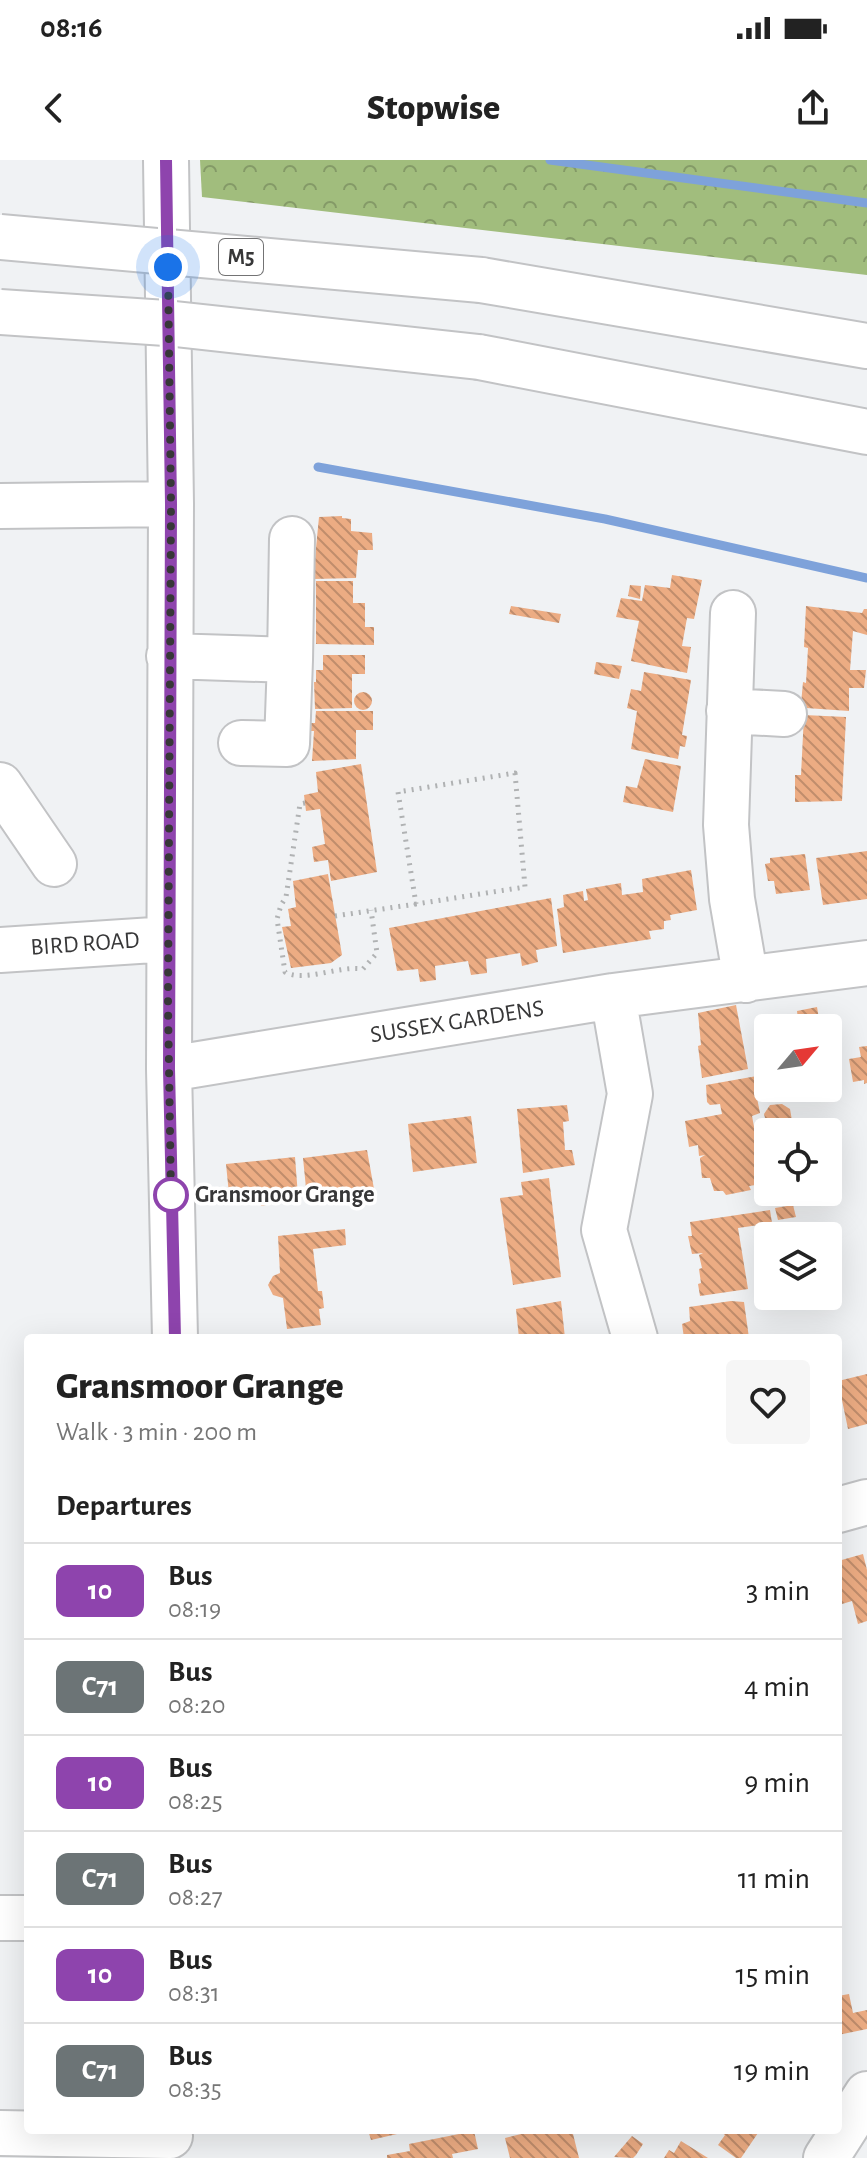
<!DOCTYPE html>
<html lang="en">
<head>
<meta charset="utf-8">
<style>
  body { margin:0; font-family:"Alegreya Sans",sans-serif; background:#f6f6f6; color:#222; height:100vh; display:flex; flex-direction:column; font-size:30px; white-space:nowrap }
  * { box-sizing:border-box; margin:0 }
  p { font-size:26px; color:#767676 }
  .icon { flex:none; width:44px; height:44px; fill:none; stroke:currentColor; stroke-width:2; stroke-linecap:round; stroke-linejoin:round }
  .map { position:relative; flex:1; overflow:hidden }
  .sheet { position:absolute; left:24px; top:1174px; width:818px; height:800px; display:flex; flex-direction:column; background:#fff; border-radius:8px; box-shadow:0 8px 32px #0002 }
  .sheet>* { flex:none }
  .badge { padding:0 16px; border-radius:12px; font-size:28px; line-height:52px }
  .needle { width:52px; rotate:61deg }
  .fabs { position:absolute; left:754px; top:854px; display:grid; gap:16px }
  .fabs a { display:grid; place-items:center; width:88px; height:88px; border-radius:8px; background:#fff; box-shadow:0 8px 32px #0002; font-size:40px }
  .you { position:absolute; width:40px; height:40px; margin:-20px; border:6px solid #fff; border-radius:50%; background:#1a73e8; box-shadow:0 0 0 12px #1a73e833 }
  .map>.badge { position:absolute; translate:-50% -50%; box-shadow:0 0 0 4px #fff }
  h2 { padding:0 32px; font-size:30px; line-height:72px }
  .round { display:grid; place-items:center; flex:none; width:84px; height:84px; border-radius:8px; background:#f6f6f6 }
  .head { display:flex; align-items:center; justify-content:space-between; height:136px; padding:0 32px }
  h1 { font-size:38px; font-weight:800; line-height:60px }
  ul { padding:0; list-style:none }
  li { display:flex; align-items:center; gap:24px; height:96px; padding:0 32px; border-top:2px solid #e0e0e0 }
  li div { flex:1 }
  li b { display:block; font-size:30px }
  li em { font-style:normal }
  li .badge { min-width:88px; font-weight:700; text-align:center }
  .status { display:flex; justify-content:space-between; align-items:center; height:56px; padding:0 40px; background:#fff; direction:ltr }
  .status svg { height:22px; fill:currentColor }
  header { display:flex; justify-content:space-between; align-items:center; height:104px; padding:0 32px; background:#fff; font-size:36px; font-weight:800 }
  .map>svg:first-child { display:block }
  .forest { fill:url(#forest-crowns) }
  .lines { fill:none; stroke-linecap:round; stroke-linejoin:round }
  .stream { stroke:#7ea2da; stroke-width:9 }
  .building { fill:url(#building-back-hatch) }
  .minor-casing { stroke:#c2c3c5; stroke-width:48 }
  .highway-casing { stroke:#c2c3c5; stroke-width:48 }
  .path { stroke:#b0b2b3; stroke-width:5; stroke-dasharray:2 6; stroke-linecap:butt }
  .minor { stroke:#fff; stroke-width:44 }
  .highway { stroke:#fff; stroke-width:44 }
  .highway-bridge-casing { stroke:#c2c3c5; stroke-width:48; stroke-linecap:butt }
  .highway-bridge { stroke:#fff; stroke-width:44 }
  .line-casing { stroke:#fff; stroke-width:18 }
  .line { stroke:#8e44ad; stroke-width:12 }
  .walk { stroke:#373738; stroke-width:8; stroke-dasharray:0 14.4 }
  .stop-dot { fill:#fff; stroke:#8e44ad; stroke-width:4 }
  .labels { text-anchor:middle; dominant-baseline:central; stroke-width:7; stroke-linejoin:round; paint-order:stroke }
  .shield { fill:#fff; stroke:#737374; stroke-width:2 }
  .shield-label { font-size:22px; font-weight:bold; fill:#373738 }
  .street-label { font-size:24px; fill:#373738; stroke:#fff }
  .stop-label { font-size:24px; font-weight:bold; fill:#373738; stroke:#fff; text-anchor:start }
</style>
</head>
<body>
<div class="status"><b>08:16</b><svg viewBox="0 0 49 12"><path d="M0 12V9h3v3zM5 12V6h3v6zM10 12V3h3v9zM15 12V0h3v12zM26 1h20v11H26zM47 4h2v5h-2z"/></svg></div>
<header><svg class="icon" aria-label="back" viewBox="0 0 24 24"><path d="M15 5l-7 7 7 7"/></svg>Stopwise<svg class="icon" aria-label="share" viewBox="0 0 24 24"><path d="M12 15V3M7 8l5-5 5 5M5 13v7h14v-7"/></svg></header>
<div class="map">
<svg width="867" height="1998" viewBox="0 0 867 1998">
  <defs>
    <pattern id="forest-crowns" width="20" height="18" patternUnits="userSpaceOnUse" patternTransform="scale(2)"><rect width="20" height="18" fill="#a1bd7d"/><path d="M2 6a3 3 0 1 1 6 0M12 15a3 3 0 1 1 6 0" fill="none" stroke="#849a67"/></pattern>
    <pattern id="building-back-hatch" width="6" height="6" patternUnits="userSpaceOnUse" patternTransform="scale(2)"><rect width="6" height="6" fill="#ecac83"/><path d="M-1 5l2 2M0 0l6 6M5-1l2 2" fill="none" stroke="#c08d6c"/></pattern>
  </defs>
  <rect width="100%" height="100%" fill="#f0f2f4"/>
  <path class="forest" d="M200,0H867V115L202,37Z"/>
  <g class="lines">
    <path class="stream" d="M550,0L867,43
      M318,307L605,359L867,418"/>
  </g>
  <path class="building" d="M342,356V358L351,359V371L372,373L373,390H358L356,418L313,419L319,357Z
    M672,415L702,420L694,459L687,458L682,486L691,487L687,513L631,501L639,461L616,457L621,438L642,441L645,425L670,428Z
    M316,421H353V443H365V467H374V485L316,484Z
    M630,425L641,426L640,439L628,436Z
    M511,446L561,454L559,463L509,454Z
    M806,446L862,453L864,449H867V475L853,471L850,510H866L864,528H849V551L806,548V545L801,544L803,522L806,523L808,488L804,487Z
    M323,495H365V514H352V548L315,549L314,522H316V510H323Z
    M596,502L622,506L619,519L594,514Z
    M644,512L691,520L682,575L687,576L685,587L680,586L678,599L631,589L637,551L627,548L631,529L641,531Z
    M354 541a9 9 0 1 1 18 0a9 9 0 1 1-18 0Z
    M316,551H373V570H356V599L312,601L314,571H308V563H315Z
    M804,555L846,557L842,641L795,642V615H801Z
    M645,599L681,606L673,652L623,642L626,626L637,628Z
    M361,604L377,712L331,721L328,700L314,702L312,687L325,684L320,649L306,651L304,635L318,632L316,612Z
    M867,691V739L823,745L816,698Z
    M805,694L810,730L776,734L774,721H768L765,704L770,703V698Z
    M691,710L697,750L670,755L671,760L664,761V769L649,771L651,779L563,793L557,749L564,747L563,735L583,731L584,741L588,740L586,729L621,723L622,735L643,732L642,719Z
    M328,714L342,795L331,803L291,808L282,767L291,766L288,749L296,747L293,721Z
    M551,738L557,786L536,790L538,802L522,806L520,793L486,799L487,813L471,815L468,801L435,806L436,820L420,822L418,809L397,811L389,768Z
    M736,845L748,909L702,918L698,886L701,885L698,853Z
    M817,847L819,859L831,858L838,898L828,900V868H799L797,851Z
    M867,886V923L864,924V920L853,922L849,899L861,897L859,887Z
    M768,914V928H771L772,935L757,938L760,953L752,956L755,972L768,970L764,954L770,945L782,944L790,949L794,972H768V1028L762,1029V1024L749,1026L751,1030L726,1035L723,1031H714L710,1018H702L700,998L705,995L699,996L698,985L689,987L685,961L722,954L720,944L710,945L707,942L706,925Z
    M567,945L569,961L563,962L565,990H572L575,1005L523,1013L517,949Z
    M471,956L477,1003L413,1012L408,964Z
    M367,990L374,1029L307,1038L303,998Z
    M295,997L298,1036H278L277,1043L261,1046L260,1040L230,1044L226,1004Z
    M549,1018L561,1117L513,1125L500,1038L523,1035L521,1022Z
    M793,1045L796,1057L778,1060L775,1048Z
    M770,1050L772,1063L738,1068L748,1129L700,1136L698,1124L701,1123L699,1109L702,1108L699,1095L703,1093L692,1094L688,1076H692L690,1062Z
    M345,1069L346,1085L313,1089L318,1131H322L324,1148L319,1149L321,1165L287,1169L283,1138L273,1135L268,1125L273,1116L280,1113L278,1076Z
    M768,1121V1136L757,1137L755,1124Z
    M561,1141L565,1178H519L516,1149Z
    M731,1141L744,1142L749,1178H684L682,1164L690,1161L689,1147Z
    M867,1214V1264L848,1269L838,1221Z
    M863,1394L867,1410V1461L858,1464L852,1441L842,1444L838,1427V1401Z
    M849,1834L853,1853L867,1850V1869L838,1875V1836Z
    M368,1970H409L410,1971L371,1980Z
    M537,1970H572L579,1998H510L505,1978Z
    M718,1970H760L741,1998H736L718,1985L725,1975Z
    M474,1971L478,1989L452,1994L453,1998H387V1995L410,1991L409,1984Z
    M632,1976L643,1984L636,1995L633,1998L614,1997Z
    M681,1981L708,1998H664L669,1990L674,1993Z"/>
  <g class="lines">
    <defs>
      <path id="minor" d="M166,0L171,344L169,909L175,1178
        M0,346L171,344
        M733,453L726,665L732,739L746,820
        M169,496L290,500L292,379
        M729,551L784,554
        M241,583L287,584L290,500
        M0,625L54,704
        M0,790L169,779
        M613,836L630,934L604,1070L635,1178
        M169,909L613,836L867,803
        M838,1350L867,1342
        M0,1758H28
        M0,1973L170,1976
        M826,1998L867,1934"/>
      <path id="highway" d="M481,120L867,186
        M479,197L867,272"/>
    </defs>
    <use href="#minor" class="minor-casing"/>
    <use href="#highway" class="highway-casing"/>
    <path class="path" d="M515,613L525,727L416,744L398,632Z
      M305,643L300,644L286,737L281,745L277,759L285,812C303,823 340,805 363,809L377,793L371,750
      M335,756L416,744"/>
    <use href="#minor" class="minor"/>
    <use href="#highway" class="highway"/>
    <defs>
      <path id="highway-bridge" d="M0,77L481,120
        M0,152L166,163L479,197"/>
    </defs>
    <use href="#highway-bridge" class="highway-bridge-casing"/>
    <use href="#highway-bridge" class="highway-bridge"/>
  </g>
  <g class="lines">
    <defs>
      <path id="line" d="M166,0L171,344L169,909L175,1178"/>
    </defs>
    <use href="#line" class="line-casing"/>
    <use href="#line" class="line"/>
    <path class="walk" d="M168,107L171,344L168,844L171,1035"/>
  </g>
  <circle class="stop-dot" cx="171" cy="1035" r="16"/>
  <g class="labels">
    <rect class="shield" x="219" y="79" width="44" height="36" rx="6"/>
    <g class="shield-label">
      <text x="241" y="97">M5</text>
    </g>
    <g class="street-label">
      <text transform="translate(85 784) rotate(-4)">BIRD ROAD</text>
      <text transform="translate(457 862) rotate(-9)">SUSSEX GARDENS</text>
    </g>
    <g class="stop-label">
      <text x="195" y="1035">Gransmoor Grange</text>
    </g>
  </g>
</svg>
<div class="fabs">
<a><svg class="needle" viewBox="-14 -14 28 28"><path d="M0-13l5 13h-10z" fill="#e53935"/><path d="M0 13l5-13h-10z" fill="#767676"/></svg></a>
<a><svg class="icon" aria-label="locate" viewBox="0 0 24 24"><circle cx="12" cy="12" r="6"/><path d="M12 2v4M12 18v4M2 12h4M18 12h4"/></svg></a>
<a><svg class="icon" aria-label="layers" viewBox="0 0 24 24"><path d="M12 4l9 5-9 5-9-5zM3 14l9 5 9-5"/></svg></a>
</div>
<div class="you" style="left:168px;top:107px"></div>
<section class="sheet">
<div class="head"><div><h1>Gransmoor Grange</h1><p>Walk · 3 min · 200 m</p></div><a class="round"><svg class="icon" aria-label="heart" viewBox="0 0 24 24"><path d="M12 20l-8-8c-3-5 5-10 8-4 3-6 11-1 8 4z"/></svg></a></div>
<h2>Departures</h2>
<ul>
<li><span class="badge" style="background:#8e44ad;color:#fff">10</span><div><b>Bus</b><p>08:19</p></div><em>3 min</em></li>
<li><span class="badge" style="background:#6c7476;color:#fff">C71</span><div><b>Bus</b><p>08:20</p></div><em>4 min</em></li>
<li><span class="badge" style="background:#8e44ad;color:#fff">10</span><div><b>Bus</b><p>08:25</p></div><em>9 min</em></li>
<li><span class="badge" style="background:#6c7476;color:#fff">C71</span><div><b>Bus</b><p>08:27</p></div><em>11 min</em></li>
<li><span class="badge" style="background:#8e44ad;color:#fff">10</span><div><b>Bus</b><p>08:31</p></div><em>15 min</em></li>
<li><span class="badge" style="background:#6c7476;color:#fff">C71</span><div><b>Bus</b><p>08:35</p></div><em>19 min</em></li>
</ul>
</section>
</div>
</body>
</html>
